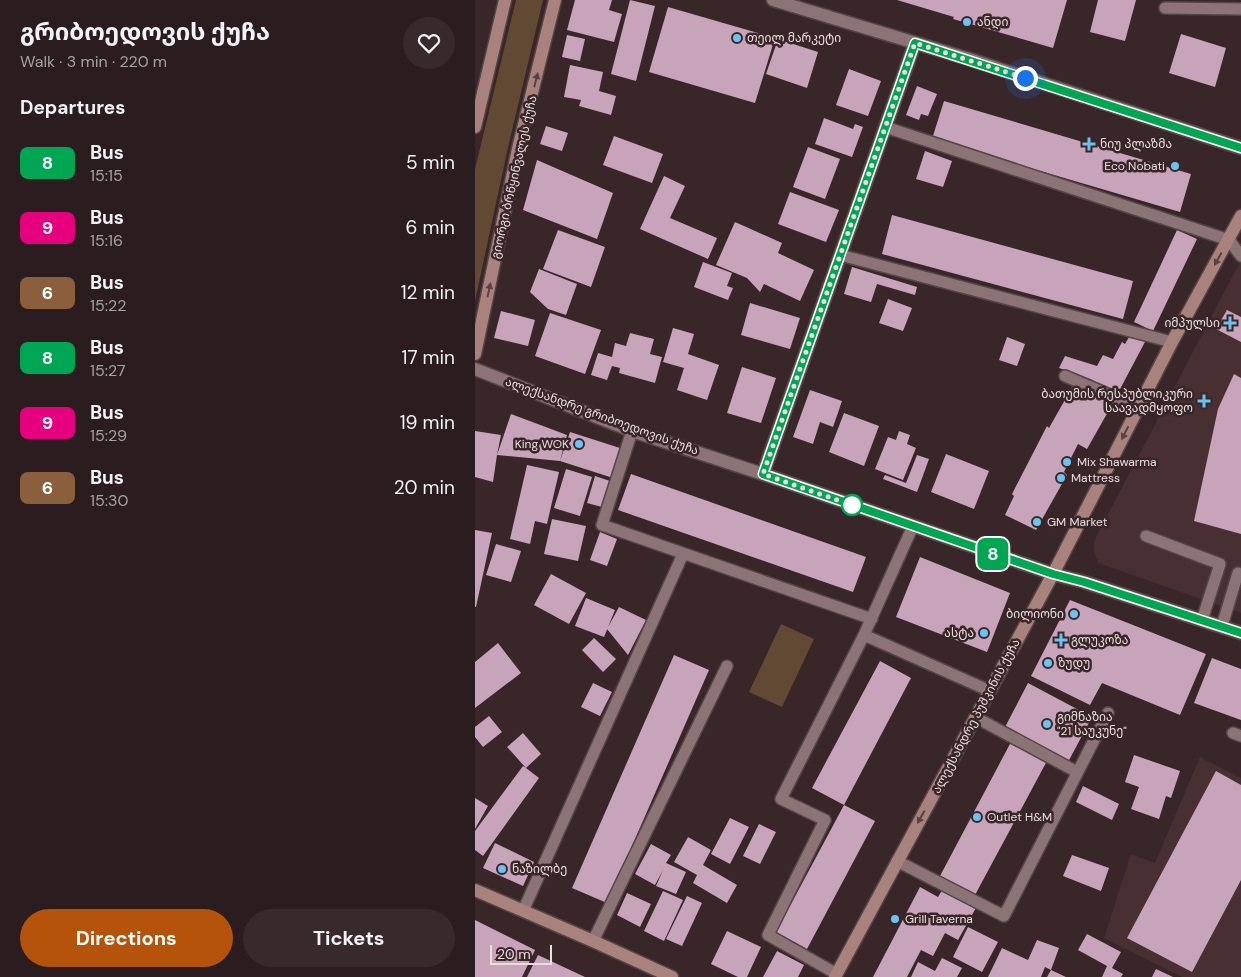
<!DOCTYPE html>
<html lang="en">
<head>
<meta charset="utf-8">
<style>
  body { margin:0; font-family:"DM Sans","Noto Sans Georgian",sans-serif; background:#37292c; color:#f1f3f6; height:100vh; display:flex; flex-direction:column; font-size:19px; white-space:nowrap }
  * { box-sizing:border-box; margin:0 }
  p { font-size:16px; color:#a6a1a4 }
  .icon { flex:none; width:28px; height:28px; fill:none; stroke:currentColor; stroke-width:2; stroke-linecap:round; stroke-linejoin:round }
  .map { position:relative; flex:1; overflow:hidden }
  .details { display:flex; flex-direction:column; background:#2b1c1f; width:475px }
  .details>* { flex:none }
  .badge { padding:0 10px; border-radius:8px; font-size:18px; line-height:32px }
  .scale { position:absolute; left:15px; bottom:12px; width:62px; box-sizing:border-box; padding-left:5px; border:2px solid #eaddde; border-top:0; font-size:14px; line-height:18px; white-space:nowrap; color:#eaddde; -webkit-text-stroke:4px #392629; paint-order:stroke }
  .you { position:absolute; width:25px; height:25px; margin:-12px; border:4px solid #fff; border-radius:50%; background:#1a73e8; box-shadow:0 0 0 8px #1a73e833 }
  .map>.badge { position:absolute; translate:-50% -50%; box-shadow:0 0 0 2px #fff }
  h2 { padding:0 20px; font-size:19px; line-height:45px }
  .round { display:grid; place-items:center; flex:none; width:52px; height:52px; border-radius:26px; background:#37292c }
  .head { display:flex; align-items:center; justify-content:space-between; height:85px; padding:0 20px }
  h1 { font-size:24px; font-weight:700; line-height:38px }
  .cta { display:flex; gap:10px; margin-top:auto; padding:10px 20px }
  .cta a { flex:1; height:58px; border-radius:30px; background:#b45309; color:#fff; font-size:20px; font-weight:700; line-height:58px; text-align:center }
  .cta a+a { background:#37292c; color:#f1f3f6 }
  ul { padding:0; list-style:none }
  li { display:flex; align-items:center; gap:15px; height:65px; padding:0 20px }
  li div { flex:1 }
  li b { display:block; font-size:19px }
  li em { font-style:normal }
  li .badge { min-width:55px; font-weight:700; text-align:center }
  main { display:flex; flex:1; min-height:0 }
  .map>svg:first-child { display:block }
  .built { fill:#482f32 }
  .green { fill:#614933 }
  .building { fill:#c7a4b9 }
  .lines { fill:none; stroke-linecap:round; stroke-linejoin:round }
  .lane-casing { stroke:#554547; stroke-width:14 }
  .street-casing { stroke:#554547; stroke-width:15 }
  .secondary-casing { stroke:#554547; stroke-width:15 }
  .lane { stroke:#8b7376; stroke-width:11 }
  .street { stroke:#8b7376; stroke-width:12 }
  .secondary { stroke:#a9827e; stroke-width:12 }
  .oneway { fill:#5b4242 }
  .line-casing { stroke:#fff; stroke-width:11 }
  .line { stroke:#00a651; stroke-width:8 }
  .walk { stroke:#eaddde; stroke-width:5; stroke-dasharray:0 9 }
  .poi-dot { fill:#6ac3f1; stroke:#392629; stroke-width:2 }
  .stop-dot { fill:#fff; stroke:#00a651; stroke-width:2.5 }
  .labels { text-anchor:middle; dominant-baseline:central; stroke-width:5; stroke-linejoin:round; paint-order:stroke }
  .poi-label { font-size:12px; fill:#eaddde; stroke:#392629; text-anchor:start }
  .street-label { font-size:12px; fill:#eaddde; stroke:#392629 }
</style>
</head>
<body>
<main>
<section class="details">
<div class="head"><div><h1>გრიბოედოვის ქუჩა</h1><p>Walk · 3 min · 220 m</p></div><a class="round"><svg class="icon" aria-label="heart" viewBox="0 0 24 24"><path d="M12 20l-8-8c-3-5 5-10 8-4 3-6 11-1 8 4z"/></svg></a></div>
<h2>Departures</h2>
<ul>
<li><span class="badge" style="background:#00a651;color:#fff">8</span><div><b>Bus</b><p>15:15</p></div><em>5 min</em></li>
<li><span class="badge" style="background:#e6007e;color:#fff">9</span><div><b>Bus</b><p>15:16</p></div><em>6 min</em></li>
<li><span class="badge" style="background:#8b5e3c;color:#fff">6</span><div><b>Bus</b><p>15:22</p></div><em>12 min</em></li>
<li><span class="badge" style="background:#00a651;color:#fff">8</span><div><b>Bus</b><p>15:27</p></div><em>17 min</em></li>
<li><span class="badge" style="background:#e6007e;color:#fff">9</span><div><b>Bus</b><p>15:29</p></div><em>19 min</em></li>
<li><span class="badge" style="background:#8b5e3c;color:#fff">6</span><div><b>Bus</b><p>15:30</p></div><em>20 min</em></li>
</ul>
<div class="cta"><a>Directions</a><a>Tickets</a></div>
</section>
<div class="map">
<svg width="766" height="977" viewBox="0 0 766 977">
  <rect width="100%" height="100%" fill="#392629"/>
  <path class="built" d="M766,260V613L623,563L619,552V541Z
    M725,757L766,778V977H707L629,938L656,854L680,863Z"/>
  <path class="green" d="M41,0H68L34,143L0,301V169Z
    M306,624L339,639L307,707L274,692Z"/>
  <path class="building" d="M100,0H137L134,10L147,14L139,42L92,30Z
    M155,0L180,6L161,81L136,74Z
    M422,0H592L578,48L478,19L479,17Z
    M623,0H661L650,41L615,32Z
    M193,7L300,38L280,103L174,72Z
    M706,34L751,48L740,87L694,73Z
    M92,35L110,39L105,61L87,57Z
    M303,39L343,52L332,88L291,74Z
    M95,65L128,72L124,91L141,96L136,115L104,106L106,100L89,97Z
    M374,69L406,81L393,116L361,105Z
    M442,86L462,94L453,116L446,114L444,120L431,115Z
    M469,101L716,174L705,212L457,139Z
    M349,118L378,129L380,124L388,127L377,157L340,144Z
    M71,126L93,133L87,151L65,144Z
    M139,136L188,154L177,183L128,165Z
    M333,147L365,159L350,199L318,187Z
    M450,151L477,161L468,187L441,179Z
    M62,160L138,193L122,239L48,210Z
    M189,176L210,186L195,218L242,238L233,259L165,229Z
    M315,192L364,210L351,242L303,224Z
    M417,215L658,281L648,319L407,254Z
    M260,222L307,243L303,253L339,270L325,301L289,284L285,292L272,278L241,265Z
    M83,230L130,247L116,287L68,269Z
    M702,230L722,239L678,331L659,322Z
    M228,262L257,273L252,286L258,288L253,300L219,287Z
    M377,267L442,287L440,295L402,284L396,302L369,294Z
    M64,269L102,284L91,315L73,309L55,292Z
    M413,299L437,308L428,331L404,323Z
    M275,303L325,318L315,349L266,335Z
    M752,310L766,317V342L741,329Z
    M26,311L60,320L53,346L19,338Z
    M75,313L126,330L110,374L60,356Z
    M198,328L219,334L213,354L244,365L232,400L202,390L209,368L188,362Z
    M657,332L671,340L643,393L615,379L584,368L590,356L622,366L628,355L638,359L647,342L650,344Z
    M155,333L179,339L175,354L187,357L180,383L144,373L145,368L137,366L132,380L116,375L123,353L137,357L140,343L151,346Z
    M532,337L550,344L542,366L524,360Z
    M267,367L301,378L286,423L252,413Z
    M759,374L766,378V534L719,521L743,409Z
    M600,382L638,403L612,449L603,444L589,472L592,475L561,530L530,515L539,496L537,494L572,426L574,428Z
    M335,390L367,401L358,427L345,422L338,444L318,437Z
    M369,413L404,426L389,466L354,452Z
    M36,414L92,435L85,461L22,455L18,482L0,477V431L26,435L22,455Z
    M424,431L435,435L432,444L441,448L428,480L400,469L413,437L421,440Z
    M95,432L148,449L138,478L85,461Z
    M471,454L514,471L499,509L456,492Z
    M442,455L454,459L442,492L408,479L410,475L431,483Z
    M52,465L84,472L72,524L60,521L55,544L35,539Z
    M91,469L117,477L105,516L79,508Z
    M156,474L391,557L378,592L143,510Z
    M120,476L135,481L127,507L112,503Z
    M77,519L111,526L103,561L69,554Z
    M0,530L17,533L1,607H0Z
    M125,532L142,539L132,566L115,560Z
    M21,544L46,551L36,582L11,575Z
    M445,557L535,593L512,652L421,617Z
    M76,574L111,593L94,624L59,605Z
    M111,598L140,610L129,637L100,626Z
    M595,600L731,654L705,715L627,683L615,705L556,676Z
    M144,607L171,620L153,655L132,629Z
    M119,638L141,659L128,672L107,650Z
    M23,643L46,673L0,708V662Z
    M199,655L234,670L132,903L97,888Z
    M737,658L766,669V720L719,703Z
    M405,661L436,678L369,805L337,788Z
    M118,683L137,692L125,716L106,707Z
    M553,683L617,717L592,764L528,731Z
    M14,716L27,732L8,747L0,737V727Z
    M48,733L66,754L51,768L64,778L8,856L0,850V831L48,766L51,768L32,747Z
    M536,742L572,761L500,895L465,876Z
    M659,755L705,771L696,798L691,796L684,819L656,809L664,787L650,782Z
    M741,771L766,785V880L717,972L652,938Z
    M608,786L644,804L637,820L601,802Z
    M0,798L13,806L0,829Z
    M369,805L400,821L332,949L301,932Z
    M255,818L274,827L255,864L236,854Z
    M284,824L301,832L285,864L268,856Z
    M213,837L236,850L228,865L262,885L252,903L218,883L222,875L199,862Z
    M20,843L59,862L48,886L8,868Z
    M176,844L196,855L191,863L211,872L201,894L181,886L188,870L180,885L160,874Z
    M597,855L634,868L626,891L588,876Z
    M445,887L463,897L469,887L502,906L483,940L470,933L458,956L446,950L432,977H398Z
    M188,891L208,900L189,941L169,931Z
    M152,893L176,904L165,927L142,915Z
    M212,896L227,903L207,946L191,939Z
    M0,920L60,950L47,977H0Z
    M493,927L523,942L507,972L478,957Z
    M252,931L286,947L272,977H263L236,964Z
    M612,934L646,952L637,968L648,974L646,977H627L632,966L603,950Z
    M562,940L584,948L576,970L570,967L566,977H513L527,948L553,960Z
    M302,951L329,965L323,977H288Z
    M63,955L110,977H52Z
    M467,958L487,968L482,977H436L443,962L460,971Z
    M681,969L698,977H677Z
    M576,970L591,977H572Z"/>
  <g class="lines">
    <defs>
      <path id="lane" d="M690,8L766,9
        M410,127L754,240L766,256
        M365,255L697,342
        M590,376L663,407
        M157,431L127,525L397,619
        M671,536L745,564L727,620
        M747,626L763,573L766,574
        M389,635L438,526
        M500,717L602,772
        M758,733L766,736
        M422,861L529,916L633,713
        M48,911L208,554
        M118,941L252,666
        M362,974L293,935L350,820L306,799L389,635L515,691"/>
      <path id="street" d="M298,0L494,59L766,148
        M0,369L157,431L288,474L578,574L609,582L766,633
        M288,474L440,43"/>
      <path id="secondary" d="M0,127L30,0
        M0,354L43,149L80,0
        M0,890L118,941L197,977
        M360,977L578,574L697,342L766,216"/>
    </defs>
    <use href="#lane" class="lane-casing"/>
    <use href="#street" class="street-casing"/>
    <use href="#secondary" class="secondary-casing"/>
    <use href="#lane" class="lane"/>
    <use href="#street" class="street"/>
    <use href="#secondary" class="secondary"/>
  </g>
  <defs><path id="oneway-solid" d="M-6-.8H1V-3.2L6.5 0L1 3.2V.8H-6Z" transform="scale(1.25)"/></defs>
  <g class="oneway">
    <use href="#oneway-solid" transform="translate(61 80) rotate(-76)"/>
    <use href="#oneway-solid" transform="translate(743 259) rotate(119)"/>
    <use href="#oneway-solid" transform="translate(14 290) rotate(-78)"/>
    <use href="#oneway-solid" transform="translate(650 433) rotate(117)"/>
    <use href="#oneway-solid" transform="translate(446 817) rotate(119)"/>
  </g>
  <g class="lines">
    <defs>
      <path id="line" d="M766,148L440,43L288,474L578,574L609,582L766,633"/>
    </defs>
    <use href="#line" class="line-casing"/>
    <use href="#line" class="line"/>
    <path class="walk" d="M377,505L382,507L288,474L440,43L550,78"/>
  </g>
  <g class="poi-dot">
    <circle cx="492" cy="22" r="5"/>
    <circle cx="262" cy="38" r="5"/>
    <path d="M611.5 136.5h5v5h5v5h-5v5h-5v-5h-5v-5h5z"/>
    <circle cx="700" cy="166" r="5"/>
    <path d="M752.5 315.5h5v5h5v5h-5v5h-5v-5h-5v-5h5z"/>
    <path d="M726.5 393.5h5v5h5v5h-5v5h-5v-5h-5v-5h5z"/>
    <circle cx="104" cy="444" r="5"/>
    <circle cx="592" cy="462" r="5"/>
    <circle cx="586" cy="478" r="5"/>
    <circle cx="562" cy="522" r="5"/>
    <circle cx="599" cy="614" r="5"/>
    <circle cx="509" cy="633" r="5"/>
    <path d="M583.5 632.5h5v5h5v5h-5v5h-5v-5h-5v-5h5z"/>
    <circle cx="573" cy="663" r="5"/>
    <circle cx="572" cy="724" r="5"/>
    <circle cx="502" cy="817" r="5"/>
    <circle cx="27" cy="869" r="5"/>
    <circle cx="420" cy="919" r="5"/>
  </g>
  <circle class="stop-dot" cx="377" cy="505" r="10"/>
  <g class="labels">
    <g class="poi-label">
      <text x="502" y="22">ანდი</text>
      <text x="272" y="38">თეილ მარკეტი</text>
      <text x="625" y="144">ნიუ პლაზმა</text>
      <text x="690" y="166" text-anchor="end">Eco Nobati</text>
      <text x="745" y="323" text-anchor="end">იმპულსი</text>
      <text x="718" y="394" text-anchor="end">ბათუმის რესპუბლიკური<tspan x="718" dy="14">საავადმყოფო</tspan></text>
      <text x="94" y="444" text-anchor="end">King WOK</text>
      <text x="602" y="462">Mix Shawarma</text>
      <text x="596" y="478">Mattress</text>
      <text x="572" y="522">GM Market</text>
      <text x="589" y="614" text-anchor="end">ბილიონი</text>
      <text x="499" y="633" text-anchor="end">ასტა</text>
      <text x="596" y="640">გლუკოზა</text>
      <text x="583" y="663">ზუდუ</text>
      <text x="582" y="717">გიმნაზია<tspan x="582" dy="14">"21 საუკუნე"</tspan></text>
      <text x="512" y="817">Outlet H&amp;M</text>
      <text x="37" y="869">ნაზილბე</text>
      <text x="430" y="919">Grill Taverna</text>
    </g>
    <g class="street-label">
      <text transform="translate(39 177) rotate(-77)">გიორგი ბრწყინვალეს ქუჩა</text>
      <text transform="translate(127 416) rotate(20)">ალექსანდრე გრიბოედოვის ქუჩა</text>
      <text transform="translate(501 716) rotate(-62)">ალექსანდრე პუშკინის ქუჩა</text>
    </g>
  </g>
</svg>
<div class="scale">20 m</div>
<div class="you" style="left:550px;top:78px"></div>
<b class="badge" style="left:518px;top:554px;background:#00a651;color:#fff">8</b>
</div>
</main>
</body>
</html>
